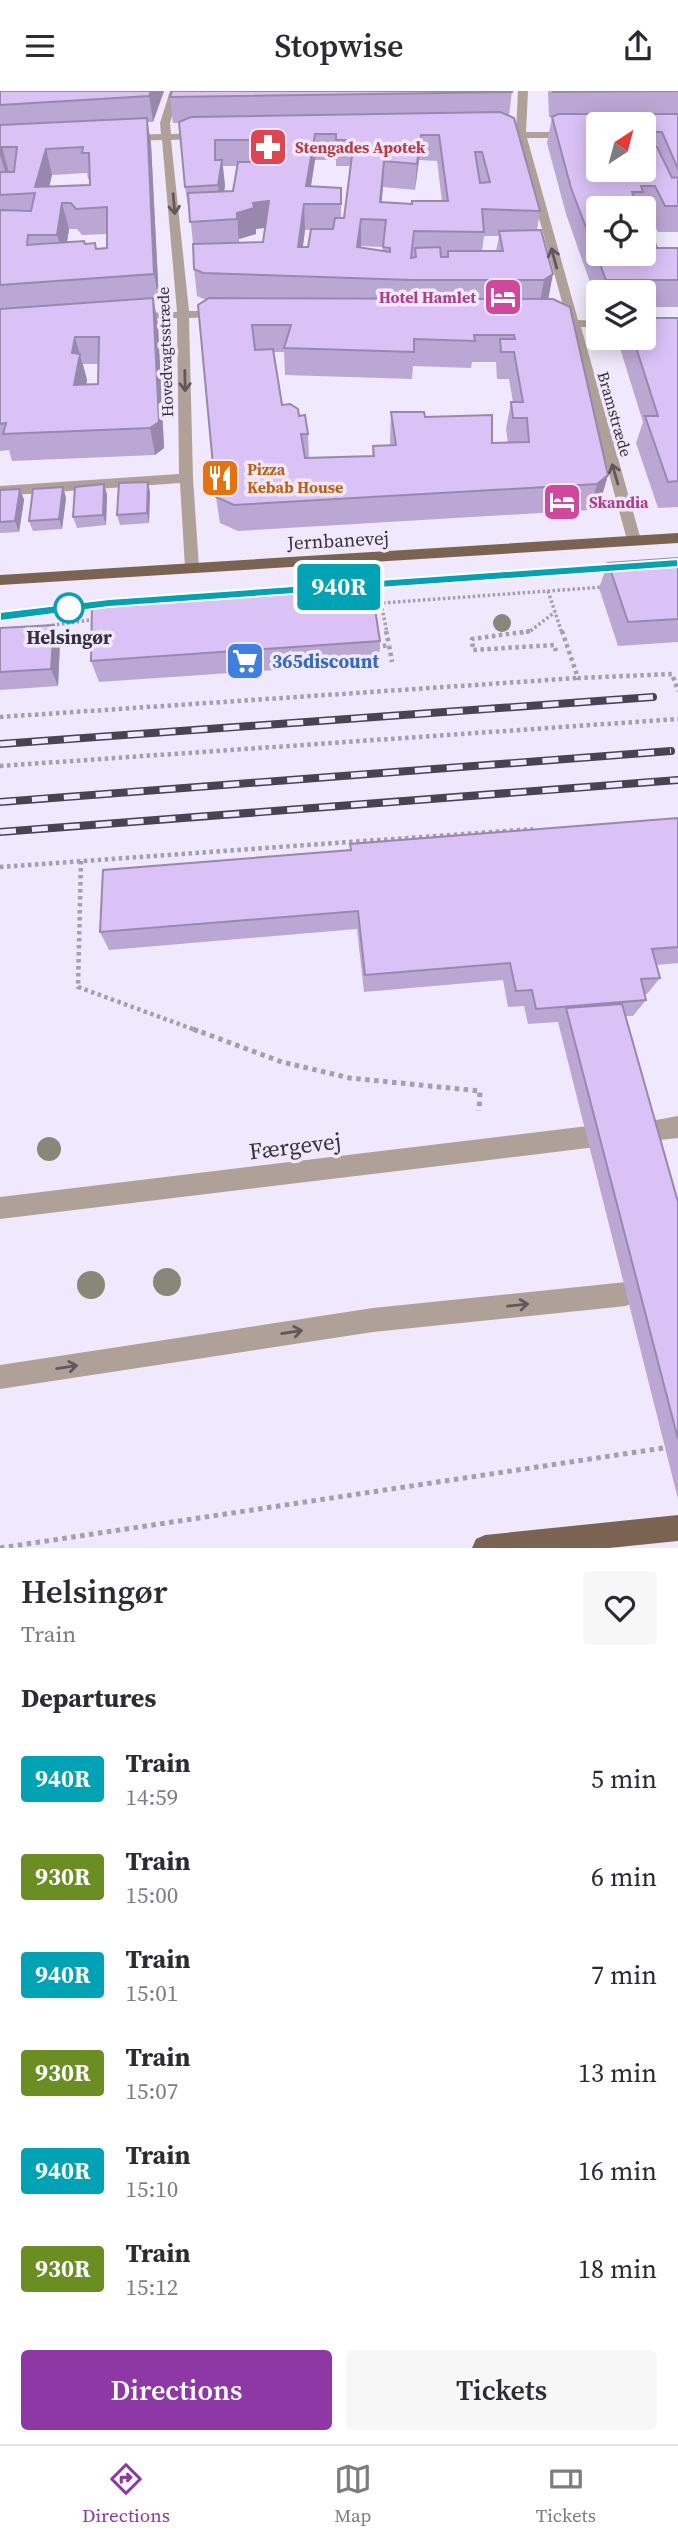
<!DOCTYPE html>
<html lang="en">
<head>
<meta charset="utf-8">
<style>
  body { margin:0; font-family:"Source Serif 4",serif; background:#f7f7f7; color:#2b2b33; height:100vh; display:flex; flex-direction:column; font-size:26px; white-space:nowrap }
  * { box-sizing:border-box; margin:0 }
  p { font-size:23px; color:#7c7c81 }
  .icon { flex:none; width:38px; height:38px; fill:none; stroke:currentColor; stroke-width:2; stroke-linecap:round; stroke-linejoin:round }
  .map { position:relative; height:1457px; overflow:hidden }
  .drawer { display:flex; flex-direction:column; background:#fff; flex:1 }
  .drawer>* { flex:none }
  .badge { padding:0 14px; border-radius:5px; font-size:24px; line-height:46px }
  .needle { width:46px; rotate:36deg }
  .controls { position:absolute; left:586px; top:21px; display:grid; gap:14px }
  .controls a { display:grid; place-items:center; width:70px; height:70px; border-radius:7px; background:#fff; box-shadow:0 4px 18px #0003; font-size:35px }
  .map>.badge { position:absolute; translate:-50% -50%; box-shadow:0 0 0 4px #fff }
  h2 { padding:0 21px; font-size:26px; line-height:63px }
  .round { display:grid; place-items:center; flex:none; width:74px; height:74px; border-radius:7px; background:#f7f7f7 }
  .head { display:flex; align-items:center; justify-content:space-between; height:119px; padding:0 21px }
  h1 { font-size:33px; font-weight:600; line-height:52px }
  .action { display:flex; gap:14px; margin-top:auto; padding:14px 21px }
  .action a { flex:1; height:80px; border-radius:7px; background:#8e38a5; color:#fff; font-size:28px; font-weight:600; line-height:80px; text-align:center }
  .action a+a { background:#f7f7f7; color:#2b2b33 }
  ul { padding:0; list-style:none }
  li { display:flex; align-items:center; gap:21px; height:98px; padding:0 21px }
  li div { flex:1 }
  li b { display:block; font-size:26px }
  li em { font-style:normal }
  li .badge { min-width:77px; font-weight:700; text-align:center }
  header { display:flex; justify-content:space-between; align-items:center; height:91px; padding:0 21px; background:#fff; font-size:32px; font-weight:600 }
  .dock { display:flex; justify-content:space-around; align-items:center; height:98px; border-top:2px solid #e1e1e2; background:#fff; font-size:19px; color:#7c7c81 }
  .dock a { display:grid; justify-items:center; gap:4px }
  .dock .selected { color:#8e38a5 }
  .map>svg:first-child { display:block }
  .lines { fill:none; stroke-linecap:round; stroke-linejoin:round }
  .path-far2 { stroke:#a59eaf; stroke-width:3.5; stroke-dasharray:2.5 2.5; stroke-linecap:butt }
  .path-far1 { stroke:#a59eaf; stroke-width:4.5; stroke-dasharray:3.5 3.5; stroke-linecap:butt }
  .path { stroke:#a59eaf; stroke-width:5; stroke-dasharray:4.5 4.5; stroke-linecap:butt }
  .minor { fill:#afa197; fill-rule:evenodd }
  .major { fill:#7b6351; fill-rule:evenodd }
  .rail-far1-casing { stroke:#494250; stroke-width:6 }
  .rail-casing { stroke:#494250; stroke-width:8 }
  .rail-far1 { stroke:#f0e8fc; stroke-width:4.5; stroke-dasharray:12; stroke-linecap:butt }
  .rail { stroke:#f0e8fc; stroke-width:5; stroke-dasharray:16; stroke-linecap:butt }
  .tree { fill:#888778 }
  .wall { fill:#bba7d4; fill-rule:evenodd }
  .shaded-wall { fill:#9988ad }
  .building { fill:#dac2f7; stroke:#9988ad; stroke-width:2; fill-rule:evenodd }
  .oneway { stroke:#60585c }
  .line { fill:#00a3b4; stroke:#fff; stroke-width:2 }
  .stop-dot { fill:#fff; stroke:#00a3b4; stroke-width:3.5 }
  .labels { text-anchor:middle; dominant-baseline:central; stroke-width:7; stroke-linejoin:round; paint-order:stroke }
  .far-health-label { font-size:16px; font-weight:bold; fill:#be3a42; stroke:#f0e8fc; text-anchor:start }
  .far-hotel-label { font-size:16px; font-weight:bold; fill:#b23c85; stroke:#f0e8fc; text-anchor:end }
  .far-street-label { font-size:16px; fill:#36303d; stroke:#f0e8fc }
  .far-food-label { font-size:16px; font-weight:bold; fill:#c56008; stroke:#f0e8fc; text-anchor:start }
  .street-label { font-size:19px; fill:#36303d; stroke:#f0e8fc }
  .stop-label { font-size:19px; font-weight:bold; fill:#36303d; stroke:#f0e8fc }
  .shop-label { font-size:19px; font-weight:bold; fill:#366cbe; stroke:#f0e8fc; text-anchor:start }
  .near-street-label { font-size:23px; fill:#36303d; stroke:#f0e8fc }
</style>
</head>
<body>
<header><svg class="icon" aria-label="menu" viewBox="0 0 24 24"><path d="M4 6h16M4 12h16M4 18h16"/></svg>Stopwise<svg class="icon" aria-label="share" viewBox="0 0 24 24"><path d="M12 15V3M7 8l5-5 5 5M5 13v7h14v-7"/></svg></header>
<div class="map">
<svg width="678" height="1457" viewBox="0 0 678 1457">
  <rect width="100%" height="100%" fill="#f0e8fc"/>
  <g class="lines">
    <path class="path-far2" d="M548,500L562,542
      M381,512L387,542
      M368,513L604,496
      M47,535L97,528
      M521,542L529,541L555,521"/>
    <path class="path-far1" d="M386,540L389,554
      M530,540L472,548L473,559L554,554L556,560
      M562,540L578,587L672,583L678,600
      M376,556L389,554L392,571
      M0,626L578,587
      M0,675L678,628
      M81,770L78,896L198,940
      M0,776L533,738"/>
    <path class="path" d="M193,938L282,971L350,987L480,1000L479,1020
      M0,1457L670,1356"/>
    <path class="minor" d="M170,0H180L170,32L171,43L203,42L208,45L203,48L171,49L189,220H221L227,223L221,226L189,227L193,387L199,477L192,482L185,477L180,392L0,405V395L179,383L177,227L133,228L127,225L133,222L177,221L162,49L126,50L121,47L126,44L161,43L160,32Z
      M518,0H528L526,41H598V47H527L578,229L598,230V236H581L641,449L634,454L627,449L569,236H550L544,232L550,228L567,229L517,47H497L492,44L497,41H516Z
      M678,1025V1047L641,1051L634,1047L630,1040L634,1033Z
      M596,1034L603,1038L607,1045L603,1052L596,1056L0,1128V1106Z
      M626,1191L634,1195L638,1203L634,1211L626,1215L373,1241L0,1298V1274L373,1217Z"/>
    <path class="major" d="M678,442V452L0,494V484Z
      M678,1424V1450L609,1457H472L476,1448L485,1444Z"/>
    <defs>
      <path id="rail-far1" d="M353,495L626,476
        M0,525L112,512"/>
      <path id="rail" d="M0,653L653,606
        M0,711L671,660
        M0,741L678,689"/>
    </defs>
    <use href="#rail-far1" class="rail-far1-casing"/>
    <use href="#rail" class="rail-casing"/>
    <use href="#rail-far1" class="rail-far1"/>
    <use href="#rail" class="rail"/>
  </g>
  <g class="tree">
    <circle cx="502" cy="532" r="9"/>
    <circle cx="49" cy="1058" r="12"/>
    <circle cx="167" cy="1191" r="14"/>
    <circle cx="91" cy="1194" r="14"/>
  </g>
  <path class="wall" d="M0,0H164L153,31H147L151,53L159,210H154L158,234L164,357L155,364L12,370L9,359L0,360ZM87,82L88,88H90V94L49,96L52,84ZM69,138H77L82,144L107,143V157L97,158L85,153L67,151ZM83,273H99L98,293L86,294L87,289Z
    M512,0L509,25L540,120L537,139L548,208L608,384L600,411L590,419L238,440L220,432L216,406L206,209L197,205L194,178L193,153L190,122H189L185,96L179,32H173L170,6ZM315,69H336V75H350L344,127H341V97L311,95ZM419,69L437,70L442,110L412,113L381,111L383,96L415,99ZM223,75H237L233,100L224,101L225,95ZM265,137L263,151L239,152V148L256,143V138ZM305,139H311L308,156H303ZM484,145H499L496,160H482ZM361,155L383,156L382,160L360,157ZM274,261H284L285,284L412,288L413,275L471,277L472,271H496L497,288H509L513,311H511L506,338L508,352H492L425,326L391,321L390,348V354L373,355L372,365L309,367L308,343L299,325L282,314Z
    M548,0H678V141H658L648,122H644V117H598L657,157H678V216H644V201H598V214L566,123L547,52L552,26H549ZM598,33H644V79H607L606,82H604L598,79Z
    M678,227V416L658,417L636,352L643,331L619,254L621,247H644Z
    M104,393L107,404L106,434L77,437L73,426Z
    M63,396L66,407L62,438L33,440L29,430Z
    M20,398L24,409L19,441L0,442V399Z
    M150,401L149,432L120,434L117,424Z
    M678,467V551L618,555L599,497L608,472Z
    M0,537L60,551L58,595L0,599Z
    M380,550L379,572L99,591L91,570Z
    M678,727V872L656,874L660,887L647,903H644L646,909L633,925H625L678,1111V1408L558,931L528,933L524,915L508,916L503,889L364,901L357,838L109,859L100,841L350,759V753Z"/>
  <path class="shaded-wall" d="M151,0H164L153,31L149,5Z
    M147,27L151,53L159,210L154,183Z
    M315,43V69L308,113L306,95Z
    M421,44L419,69L415,99L417,73Z
    M2,56L9,82L8,90L0,64Z
    M46,58L52,84L42,123L35,96Z
    M222,69L225,95L221,120L218,94Z
    M384,70L383,96L380,129V111Z
    M269,110L270,136L256,138V143L239,148V154L237,122L253,112Z
    M62,112L69,138L64,171L57,144Z
    M304,113L305,139L299,182L298,156Z
    M361,128V155L356,183L357,156Z
    M553,183L548,210L539,215L544,189Z
    M153,207L158,234L164,357L155,364L150,337Z
    M75,246L87,289L81,321L74,294L72,262Z
    M608,384L600,411L590,419L597,393Z
    M148,391L150,401L149,432L147,422Z
    M104,393L107,404L106,434L103,424Z
    M63,396L66,407L62,438L59,428Z
    M20,398L24,409L19,441L15,430Z
    M54,534L60,551L58,595L51,578Z"/>
  <path class="building" d="M0,0H151L149,5L0,14Z
    M172,0H512V1L170,6Z
    M553,0H678L553,1Z
    M500,21L514,27L540,120L482,118L484,141L414,140L411,167L416,166L415,157L440,156L441,166H448V160H503L499,140L541,139L553,183L544,189H412L203,182L194,178L193,153L263,151L269,110L253,112L254,117L237,122V128L190,131L188,102L233,100L238,71H273L277,49H215V69H222L218,94L185,96L179,31L191,26ZM315,43H336V49H354L344,127H335L333,138H311L308,156H298L304,113H341V97L306,95ZM421,44H439L448,110H412V113L380,111L384,70L417,73ZM475,61H482L490,91L480,92ZM361,128L386,129L383,156L390,157V161L357,156Z
    M558,23H678V78L662,41H644V33H598V44H592L598,65V79H603L604,82L617,81L616,79H644V56H657L672,87L678,86V115H665L655,95H641L643,101H632L638,117H598V163H644V131L645,134L649,135L657,157H678V189H606L571,97L552,26Z
    M147,27L154,183L0,194V119L31,120L35,102L0,104V81H14L17,56H2L0,64V34ZM83,56L82,62H89L90,94L35,96L46,58ZM62,112H71L76,118L107,116V157L96,158L95,152L85,153L84,150L27,154L28,144H57Z
    M153,207L159,331L150,337L3,343L6,332L0,333V218ZM75,246H99L98,293L74,294L80,263L72,262Z
    M209,207L553,208L570,216L608,384L597,393L234,414L216,406L198,214ZM252,234H291L284,257L414,261V248L475,250L474,244H514L515,248H500L501,261H514L523,311H511L513,327H527L529,351L492,352V324L425,326L424,321H391L396,354L373,355L374,365L305,367L301,343H308L305,324L299,325L298,318L290,313L282,314L273,258L255,259Z
    M644,227H678V390L668,391L645,325H658L633,247H644Z
    M148,391L147,422L117,424L119,392Z
    M104,393L103,424L73,426L75,396Z
    M63,396L59,428L29,430L33,398Z
    M20,398L15,430L0,431V399Z
    M678,467V528L628,531L608,472Z
    M371,493L380,550L91,570L92,513Z
    M54,534L51,578L0,581V537Z
    M678,727V856L652,858L660,887L641,888L646,909L536,918L532,899L516,900L510,872L365,884L358,820L100,841L103,779L351,759L350,753Z
    M622,913L678,1111V1348L566,917Z"/>
  <defs><path id="oneway-shaft" d="M-6 0H5M1.5-3L5.5 0L1.5 3" fill="none" stroke-width="1.6" stroke-linecap="round" stroke-linejoin="round" transform="scale(1.75)"/></defs>
  <g class="oneway">
    <use href="#oneway-shaft" transform="translate(174 113) rotate(85)"/>
    <use href="#oneway-shaft" transform="translate(554 167) rotate(-105)"/>
    <use href="#oneway-shaft" transform="translate(185 290) rotate(89)"/>
    <use href="#oneway-shaft" transform="translate(615 383) rotate(-106)"/>
    <use href="#oneway-shaft" transform="translate(518 1214) rotate(-6)"/>
    <use href="#oneway-shaft" transform="translate(292 1241) rotate(-9)"/>
    <use href="#oneway-shaft" transform="translate(67 1276) rotate(-9)"/>
  </g>
  <path class="line" d="M678,468V476L109,516L0,530V521L109,508Z"/>
  <defs>
    <symbol id="pharmacy-square" viewBox="-11 -11 22 22"><rect x="-9" y="-9" width="18" height="18" rx="4" fill="#e0444e" stroke="#f0e8fc"/><path d="M-2-6h4v4h4v4h-4v4h-4v-4h-4v-4h4Z" fill="#fff"/></symbol>
    <symbol id="hotel-square" viewBox="-11 -11 22 22"><rect x="-9" y="-9" width="18" height="18" rx="4" fill="#d1479c" stroke="#f0e8fc"/><path d="M-6-4.5h1.5V1H6V5H4.5V3h-9V5H-6ZM-4 0a1.8 1.8 0 1 1 3.6 0ZM.5 0V-2.5h3Q6-2.5 6 0Z" fill="#fff"/></symbol>
    <symbol id="restaurant-square" viewBox="-11 -11 22 22"><rect x="-9" y="-9" width="18" height="18" rx="4" fill="#e8710a" stroke="#f0e8fc"/><path d="M-5-6h1v4h1v-4h1v4h1v-4h1v5L-1.5 .5V6h-2V.5L-5-1ZM5-6V6H3V1.5H1.5Q1.5-4 5-6Z" fill="#fff"/></symbol>
    <symbol id="supermarket-square" viewBox="-11 -11 22 22"><rect x="-9" y="-9" width="18" height="18" rx="4" fill="#3f7fe0" stroke="#f0e8fc"/><path d="M-6-5.5h2.5l.6 2H6L4.5 2H-2.5L-4.4-4H-6ZM-1.5 3.2a1.3 1.3 0 1 0 .1 0ZM3 3.2a1.3 1.3 0 1 0 .1 0Z" fill="#fff"/></symbol>
  </defs>
  <g fill-rule="evenodd">
    <use href="#pharmacy-square" x="246" y="34" width="44" height="44"/>
    <use href="#hotel-square" x="481" y="184" width="44" height="44"/>
    <use href="#restaurant-square" x="198" y="365" width="44" height="44"/>
    <use href="#hotel-square" x="540" y="389" width="44" height="44"/>
    <use href="#supermarket-square" x="223" y="548" width="44" height="44"/>
  </g>
  <circle class="stop-dot" cx="69" cy="517" r="14"/>
  <g class="labels">
    <g class="far-health-label">
      <text x="295" y="56">Stengades Apotek</text>
    </g>
    <g class="far-hotel-label">
      <text x="476" y="206">Hotel Hamlet</text>
      <text x="589" y="411" text-anchor="start">Skandia</text>
    </g>
    <g class="far-street-label">
      <text transform="translate(165 261) rotate(-92)">Hovedvagtsstræde</text>
      <text transform="translate(615 323) rotate(74)">Bramstræde</text>
    </g>
    <g class="far-food-label">
      <text x="247" y="378">Pizza<tspan x="247" dy="18">Kebab House</tspan></text>
    </g>
    <g class="street-label">
      <text transform="translate(338 449) rotate(-3)">Jernbanevej</text>
    </g>
    <g class="stop-label">
      <text x="69" y="546">Helsingør</text>
    </g>
    <g class="shop-label">
      <text x="272" y="570">365discount</text>
    </g>
    <g class="near-street-label">
      <text transform="translate(295 1055) rotate(-7)">Færgevej</text>
    </g>
  </g>
</svg>
<div class="controls">
<a><svg class="needle" viewBox="-14 -14 28 28"><path d="M0-13l5 13h-10z" fill="#e53935"/><path d="M0 13l5-13h-10z" fill="#7c7c81"/></svg></a>
<a><svg class="icon" aria-label="locate" viewBox="0 0 24 24"><circle cx="12" cy="12" r="6"/><path d="M12 2v4M12 18v4M2 12h4M18 12h4"/></svg></a>
<a><svg class="icon" aria-label="layers" viewBox="0 0 24 24"><path d="M12 4l9 5-9 5-9-5zM3 14l9 5 9-5"/></svg></a>
</div>
<b class="badge" style="left:339px;top:496px;background:#00a3b4;color:#fff">940R</b>
</div>
<section class="drawer">
<div class="head"><div><h1>Helsingør</h1><p>Train</p></div><a class="round"><svg class="icon" aria-label="heart" viewBox="0 0 24 24"><path d="M12 20l-8-8c-3-5 5-10 8-4 3-6 11-1 8 4z"/></svg></a></div>
<h2>Departures</h2>
<ul>
<li><span class="badge" style="background:#00a3b4;color:#fff">940R</span><div><b>Train</b><p>14:59</p></div><em>5 min</em></li>
<li><span class="badge" style="background:#6b8e23;color:#fff">930R</span><div><b>Train</b><p>15:00</p></div><em>6 min</em></li>
<li><span class="badge" style="background:#00a3b4;color:#fff">940R</span><div><b>Train</b><p>15:01</p></div><em>7 min</em></li>
<li><span class="badge" style="background:#6b8e23;color:#fff">930R</span><div><b>Train</b><p>15:07</p></div><em>13 min</em></li>
<li><span class="badge" style="background:#00a3b4;color:#fff">940R</span><div><b>Train</b><p>15:10</p></div><em>16 min</em></li>
<li><span class="badge" style="background:#6b8e23;color:#fff">930R</span><div><b>Train</b><p>15:12</p></div><em>18 min</em></li>
</ul>
<div class="action"><a>Directions</a><a>Tickets</a></div>
</section>
<nav class="dock">
<a class="selected"><svg class="icon" aria-label="directions" viewBox="0 0 24 24"><path d="M12 3l9 9-9 9-9-9zM9 14v-3h6M13 9l2 2-2 2"/></svg>Directions</a>
<a><svg class="icon" aria-label="map" viewBox="0 0 24 24"><path d="M3 6l6-2 6 2 6-2v14l-6 2-6-2-6 2zM9 4v14M15 6v14"/></svg>Map</a>
<a><svg class="icon" aria-label="tickets" viewBox="0 0 24 24"><path d="M3 7h18v10H3zM15 7v10"/></svg>Tickets</a>
</nav>
</body>
</html>
